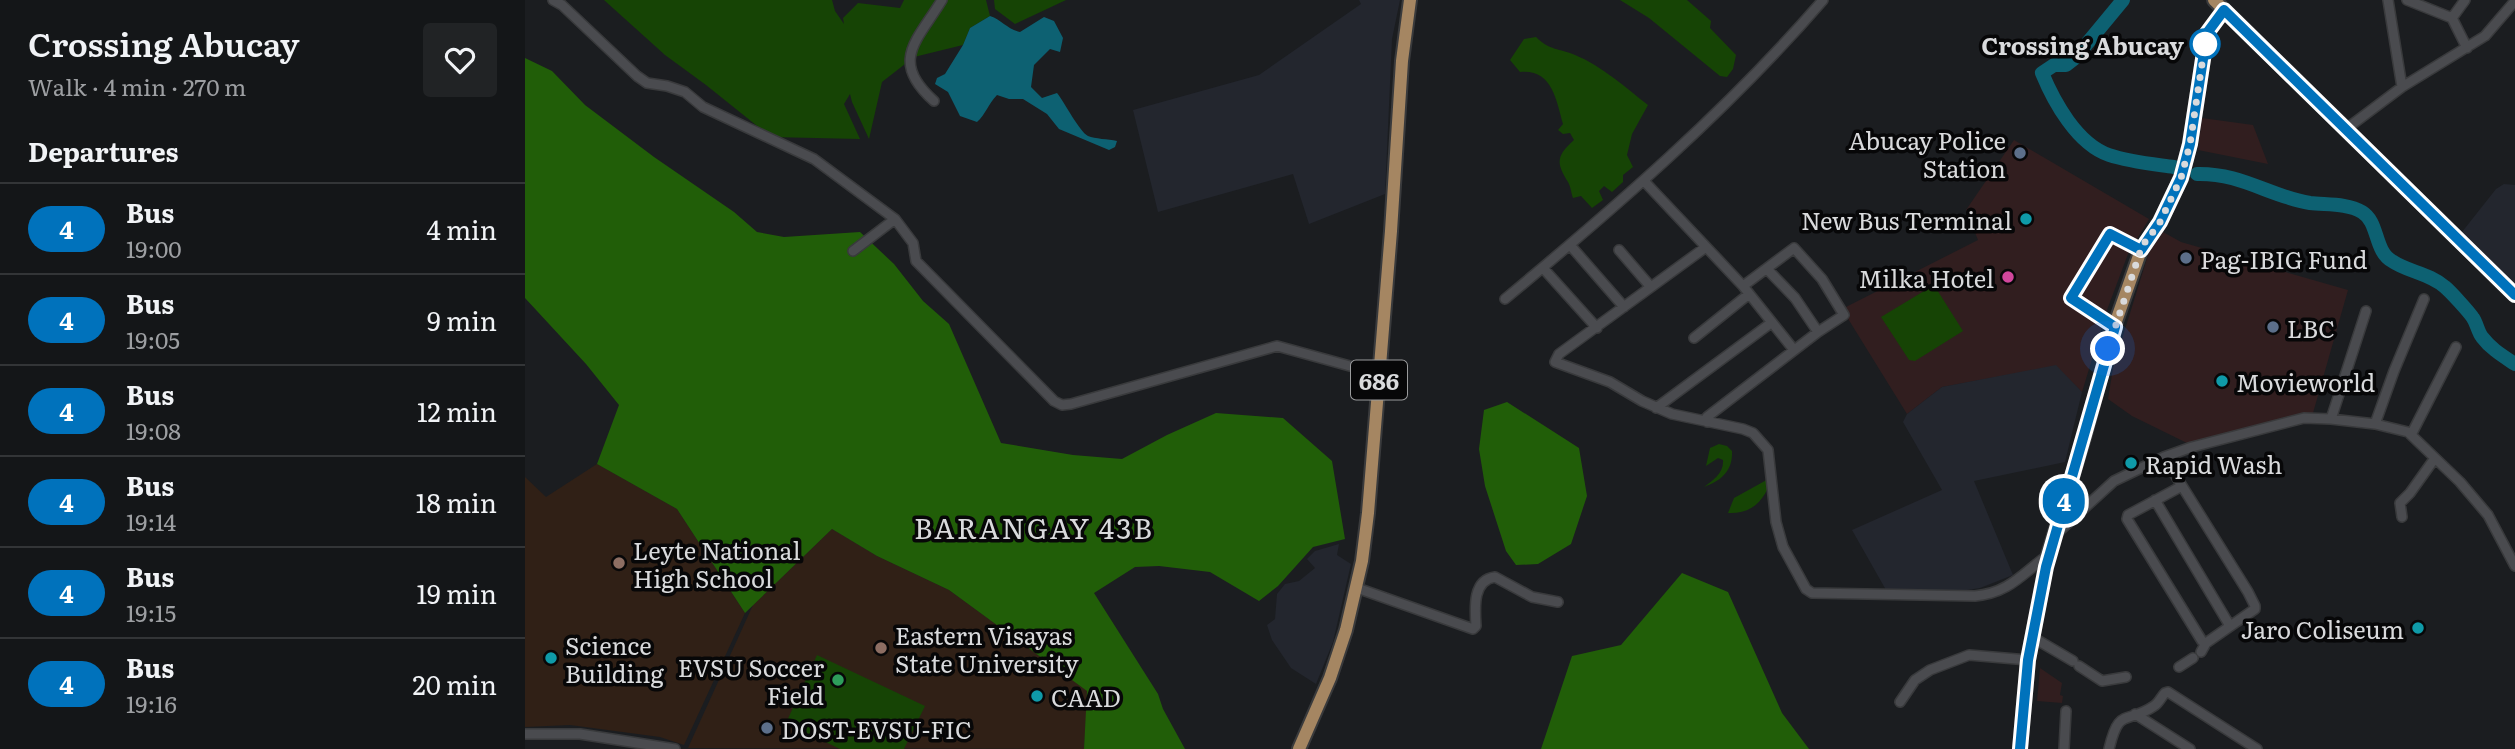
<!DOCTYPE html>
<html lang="en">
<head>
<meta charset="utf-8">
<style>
  body { margin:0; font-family:Literata,serif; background:#212325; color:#f1f3f6; height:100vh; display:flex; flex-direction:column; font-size:26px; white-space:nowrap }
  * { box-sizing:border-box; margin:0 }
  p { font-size:23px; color:#9d9fa2 }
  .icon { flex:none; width:38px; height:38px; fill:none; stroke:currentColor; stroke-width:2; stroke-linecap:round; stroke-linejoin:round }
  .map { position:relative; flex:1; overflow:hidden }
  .side { display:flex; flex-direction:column; background:#141618; width:525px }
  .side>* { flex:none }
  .badge { padding:0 14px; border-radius:23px; font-size:24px; line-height:46px }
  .you { position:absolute; width:35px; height:35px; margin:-18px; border:5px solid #fff; border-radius:50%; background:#1a73e8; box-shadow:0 0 0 10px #1a73e833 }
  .map>.badge { position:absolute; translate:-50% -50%; box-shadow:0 0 0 4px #fff }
  h2 { padding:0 28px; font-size:26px; line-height:63px }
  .round { display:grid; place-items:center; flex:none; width:74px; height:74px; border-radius:7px; background:#212325 }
  .head { display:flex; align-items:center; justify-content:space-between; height:119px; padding:0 28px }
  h1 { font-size:33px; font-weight:600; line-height:52px }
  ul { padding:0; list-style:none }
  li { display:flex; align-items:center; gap:21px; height:91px; padding:0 28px; border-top:2px solid #333537 }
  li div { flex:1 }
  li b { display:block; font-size:26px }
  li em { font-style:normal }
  li .badge { min-width:77px; font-weight:700; text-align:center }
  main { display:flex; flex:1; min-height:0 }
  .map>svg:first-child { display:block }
  .commercial { fill:#311e1f }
  .built { fill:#23262e }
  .education { fill:#302016 }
  .green { fill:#164405 }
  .forest { fill:#215e08 }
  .water { fill:#0d6172 }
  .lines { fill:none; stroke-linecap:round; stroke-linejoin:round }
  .river { stroke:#0d6172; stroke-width:14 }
  .minor-casing { stroke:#393a3c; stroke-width:12 }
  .major-casing { stroke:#393a3c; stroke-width:16 }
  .minor { stroke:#4a4b4f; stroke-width:9 }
  .major { stroke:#a58662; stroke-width:12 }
  .line-casing { stroke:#fff; stroke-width:16 }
  .line { stroke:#0072bc; stroke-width:10 }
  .walk { stroke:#d9dadc; stroke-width:7; stroke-dasharray:0 12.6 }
  .stop-dot { fill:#fff; stroke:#0072bc; stroke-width:3.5 }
  .service-dot { fill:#5c6f8a; stroke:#070708; stroke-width:2.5 }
  .culture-dot { fill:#0f9aa8; stroke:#070708; stroke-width:2.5 }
  .hotel-dot { fill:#d1479c; stroke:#070708; stroke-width:2.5 }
  .education-dot { fill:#8d6e63; stroke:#070708; stroke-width:2.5 }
  .leisure-dot { fill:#2e9e5b; stroke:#070708; stroke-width:2.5 }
  .labels { text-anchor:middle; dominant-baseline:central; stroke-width:7; stroke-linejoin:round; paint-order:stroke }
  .shield { fill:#070708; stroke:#9a9b9c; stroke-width:2 }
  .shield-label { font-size:23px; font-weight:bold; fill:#d9dadc }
  .stop-label { font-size:24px; font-weight:bold; fill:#d9dadc; stroke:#070708; text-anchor:end }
  .poi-label { font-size:24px; fill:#d9dadc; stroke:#070708; text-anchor:start }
  .quarter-label { font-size:28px; letter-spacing:2px; fill:#d9dadc; stroke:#070708 }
</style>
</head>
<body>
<main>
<section class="side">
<div class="head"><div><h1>Crossing Abucay</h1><p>Walk · 4 min · 270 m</p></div><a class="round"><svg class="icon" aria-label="heart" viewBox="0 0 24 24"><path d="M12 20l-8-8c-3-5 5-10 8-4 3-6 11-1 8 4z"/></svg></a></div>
<h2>Departures</h2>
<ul>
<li><span class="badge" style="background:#0072bc;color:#fff">4</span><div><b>Bus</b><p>19:00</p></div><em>4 min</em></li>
<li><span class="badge" style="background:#0072bc;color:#fff">4</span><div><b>Bus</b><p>19:05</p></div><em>9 min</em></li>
<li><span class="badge" style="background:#0072bc;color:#fff">4</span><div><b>Bus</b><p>19:08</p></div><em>12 min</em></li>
<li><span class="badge" style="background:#0072bc;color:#fff">4</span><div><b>Bus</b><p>19:14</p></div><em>18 min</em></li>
<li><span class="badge" style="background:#0072bc;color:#fff">4</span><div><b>Bus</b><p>19:15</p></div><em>19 min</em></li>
<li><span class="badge" style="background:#0072bc;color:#fff">4</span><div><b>Bus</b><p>19:16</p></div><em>20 min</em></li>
</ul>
</section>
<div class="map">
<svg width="1990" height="749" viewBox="0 0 1990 749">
  <rect width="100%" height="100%" fill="#1b1d20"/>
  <path class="commercial" d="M1677,118L1728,125L1743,164L1673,150Z
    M1489,140L1624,219L1603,254L1582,310L1557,392L1530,366L1417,387L1382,414L1317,309L1453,240L1441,210Z
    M1638,232L1656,242L1823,290L1788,413H1782L1664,444L1607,416L1583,399L1588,368L1624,252Z
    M1515,668L1537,683L1535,695L1538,696L1537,703L1512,701Z"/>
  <path class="built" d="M834,0H875L867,39L860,194L784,224L768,174L633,212L608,110L734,75L836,4Z
    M1979,184L1990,185V287L1937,232L1971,189Z
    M1531,365L1557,392L1540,462L1449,481L1488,575L1455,588L1424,593L1361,590L1327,530L1417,490L1378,422L1382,414L1417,387Z
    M814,544L812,555L826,564L808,642L791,684L766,668L747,640L742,625L750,619L752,594L760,584L774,581L790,568L782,559L790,551Z"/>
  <path class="education" d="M72,464L152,509L220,613L159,745L135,737L45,725L0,727V477L21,497Z
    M307,529L352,556L424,590L563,691L559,749L163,748L228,605Z"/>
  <path class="green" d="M79,0H307L310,11L319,24L318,18L333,3L375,8L379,0H461L465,16L445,28L438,45L389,57L357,82L344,139L327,102L325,94L319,104L335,139L246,137L181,85L140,55Z
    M469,0H541L490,24L470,9Z
    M1095,0H1162L1186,21L1185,28L1211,55L1208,69L1202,77L1195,76L1124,18Z
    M1011,37C1025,51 1034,48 1050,55C1077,66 1101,88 1123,105L1107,134L1102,155L1108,167L1098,175V182L1087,192L1079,186L1074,191L1078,200L1067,208L1056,196L1048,198C1046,193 1046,187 1043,182C1031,163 1031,156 1049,140L1045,133L1038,134L1033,130L1038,124C1031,99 1027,69 995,72L985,60L999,39Z
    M1409,285L1438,331L1390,361L1384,360L1356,317Z
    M1194,444L1202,446L1207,451C1208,471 1196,481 1179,487C1188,480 1199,473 1198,460L1193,458L1181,466L1185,448Z
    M1247,477C1240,500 1228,514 1203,513L1209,498Z
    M292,655L400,706L379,749H315L261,723Z"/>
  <path class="forest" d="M0,58L27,71L60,105L129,157L209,212L232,232L259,237L335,232L369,264L398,301L424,324L476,443L548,455L597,459L642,435L691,413L758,418L807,461L820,539L788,547L753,586L734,601L685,572L634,566L610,567L569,593L633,694L638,709L660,749H559L562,691L424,590L352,556L307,529L220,613L152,509L72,464L94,405L61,364L0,298Z
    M982,402L1054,448L1062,496L1046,544L1013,564L991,565L981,551L960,486L954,449L959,410Z
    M1157,573L1203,592L1257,713L1284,749H1016L1047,656L1096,645Z"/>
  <path class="water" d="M465,16C477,20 482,29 495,32L519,17L529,21L538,38L535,52L525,49L509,65L506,87L517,98L532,93C540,103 554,131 563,136C570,139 583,139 592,141L590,147L584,150L534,129L522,114L498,99H484L472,95C463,104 461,114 452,122L435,116L423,92L410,84L412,78L420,74L438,45L445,28Z"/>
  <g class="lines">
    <path class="river" d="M1598,0L1550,58L1541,65H1529L1517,73C1529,102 1552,144 1584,155C1605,162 1628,164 1649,167
      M1672,174C1717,173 1743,196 1785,203C1801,205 1822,203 1837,212C1854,222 1849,251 1867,261C1883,272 1904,273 1920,287C1925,291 1945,313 1948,318C1952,324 1953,332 1957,337C1966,349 1978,356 1990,364"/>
    <defs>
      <path id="minor" d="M28,0L37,5L112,76L122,83L142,86L160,92L178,107L289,159L370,219L388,243L391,261L529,401L537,405L546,404L752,346L854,374
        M1882,0L1927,18L1942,48
        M1927,18L1940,0
        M1877,87L1960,36L1990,1
        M409,101C364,61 392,41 417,0
        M1821,129L1877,87L1863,0
        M1119,181L1218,286L1269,350
        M1045,245L1099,307
        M1181,247L1034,354L1030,362L1085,382L1117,401L1147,414L1218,429L1228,433L1243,450L1251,522L1258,547L1281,589L1287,593L1450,596C1484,593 1497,574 1523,555
        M1094,250L1125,286
        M328,251L370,219
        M1018,268L1072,328
        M1242,269L1270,298L1293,332
        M980,299C1092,206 1203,110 1298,0
        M1169,338L1224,294
        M1131,408L1246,323
        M1806,419L1841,311
        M1182,422V417L1293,332L1319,315L1297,279L1269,248L1218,286
        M1850,424L1869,371L1899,299
        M1886,435L1931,347
        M1639,457L1723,592L1730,606V609L1681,643L1677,641L1602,519L1603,515L1657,486
        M1630,500L1705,626
        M1877,517L1875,503L1885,493L1910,458
        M1531,534L1589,481L1639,457L1667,447L1779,418L1806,419L1850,424L1883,432L1935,482L1963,515L1990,566
        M832,588L948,629L951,626C950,609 947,580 970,577L1007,597L1033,602
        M1507,637L1548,661
        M1676,652L1681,643
        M1554,666L1577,681L1601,677
        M1654,667L1668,658
        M1375,702L1390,680L1405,670L1444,655L1503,660
        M1610,714L1665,749
        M0,734H55L150,749
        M1539,749L1541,711
        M1584,749C1594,706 1601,725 1629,706C1634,703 1636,697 1640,693L1643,692L1732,749"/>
      <path id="major" d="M1689,0L1990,295
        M774,749L805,678L821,630L837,561L843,513L866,231L877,61L885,0
        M1495,749L1503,660L1523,555L1559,438L1589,327L1616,250L1635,222L1656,178L1665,143L1682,33L1699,10"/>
    </defs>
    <use href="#minor" class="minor-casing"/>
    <use href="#major" class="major-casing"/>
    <use href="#minor" class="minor"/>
    <use href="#major" class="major"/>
  </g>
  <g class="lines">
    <defs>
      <path id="line" d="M1495,749L1503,660L1521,567L1590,327L1546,298L1585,234L1616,250L1635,222L1656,178L1665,144L1682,33L1699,10L1990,295"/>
    </defs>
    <use href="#line" class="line-casing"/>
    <use href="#line" class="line"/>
    <path class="walk" d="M1583,349L1617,246L1634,224L1656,178L1665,144L1680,44"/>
  </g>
  <circle class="stop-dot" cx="1680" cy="44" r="14"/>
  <g class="service-dot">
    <circle cx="1495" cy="153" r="7"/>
    <circle cx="1661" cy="258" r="7"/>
    <circle cx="1748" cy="327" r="7"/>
    <circle cx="242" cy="728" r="7"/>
  </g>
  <g class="culture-dot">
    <circle cx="1501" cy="219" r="7"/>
    <circle cx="1697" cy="381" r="7"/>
    <circle cx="1606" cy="463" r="7"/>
    <circle cx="1893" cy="628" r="7"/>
    <circle cx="26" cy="658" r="7"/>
    <circle cx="512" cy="696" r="7"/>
  </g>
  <circle class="hotel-dot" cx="1483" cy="277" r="7"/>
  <g class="education-dot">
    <circle cx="94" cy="563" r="7"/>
    <circle cx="356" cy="648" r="7"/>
  </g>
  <circle class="leisure-dot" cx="313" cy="680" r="7"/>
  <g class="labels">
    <rect class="shield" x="826" y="360.5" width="56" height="39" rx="5"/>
    <g class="shield-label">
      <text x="854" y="380">686</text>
    </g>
    <g class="stop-label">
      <text x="1659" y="44">Crossing Abucay</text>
    </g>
    <g class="poi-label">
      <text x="1481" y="139" text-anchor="end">Abucay Police<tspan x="1481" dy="28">Station</tspan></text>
      <text x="1487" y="219" text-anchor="end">New Bus Terminal</text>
      <text x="1675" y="258">Pag-IBIG Fund</text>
      <text x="1469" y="277" text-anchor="end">Milka Hotel</text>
      <text x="1762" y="327">LBC</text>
      <text x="1711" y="381">Movieworld</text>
      <text x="1620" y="463">Rapid Wash</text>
      <text x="108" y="549">Leyte National<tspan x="108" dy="28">High School</tspan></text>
      <text x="1879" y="628" text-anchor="end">Jaro Coliseum</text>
      <text x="370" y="634">Eastern Visayas<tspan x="370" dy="28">State University</tspan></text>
      <text x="40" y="644">Science<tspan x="40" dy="28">Building</tspan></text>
      <text x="299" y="666" text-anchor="end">EVSU Soccer<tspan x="299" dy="28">Field</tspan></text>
      <text x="526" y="696">CAAD</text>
      <text x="256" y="728">DOST-EVSU-FIC</text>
    </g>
    <g class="quarter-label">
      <text x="509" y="527">BARANGAY 43B</text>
    </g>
  </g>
</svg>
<div class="you" style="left:1583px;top:349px"></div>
<b class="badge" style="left:1539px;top:501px;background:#0072bc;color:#fff">4</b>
</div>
</main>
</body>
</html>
